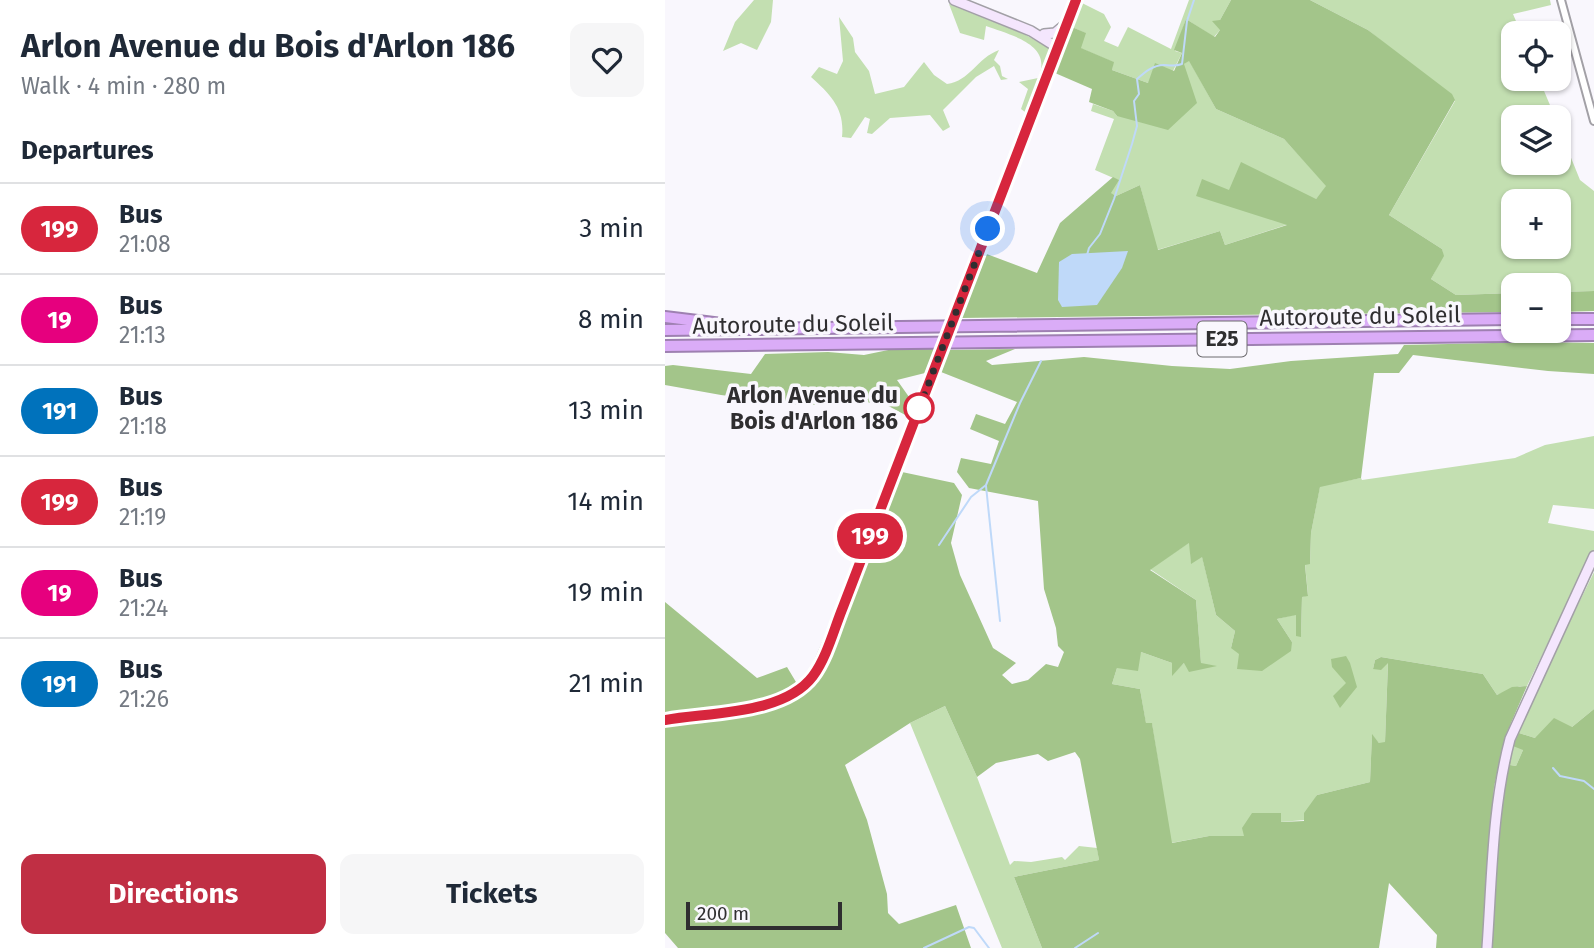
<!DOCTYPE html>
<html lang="en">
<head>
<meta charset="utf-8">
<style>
  body { margin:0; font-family:"Fira Sans",sans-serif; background:#f6f6f7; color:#1f2937; height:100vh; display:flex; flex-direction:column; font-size:26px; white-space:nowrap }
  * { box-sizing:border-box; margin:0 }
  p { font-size:23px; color:#747a83 }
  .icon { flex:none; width:38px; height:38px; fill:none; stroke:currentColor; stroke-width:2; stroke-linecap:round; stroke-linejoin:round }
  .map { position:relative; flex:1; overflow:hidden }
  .details { display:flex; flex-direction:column; background:#fff; width:665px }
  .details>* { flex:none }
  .badge { padding:0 14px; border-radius:23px; font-size:24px; line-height:46px }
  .fabs { position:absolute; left:836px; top:21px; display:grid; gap:14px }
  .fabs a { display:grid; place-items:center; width:70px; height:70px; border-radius:14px; background:#fff; box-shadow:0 2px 5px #0004; font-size:35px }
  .scale { position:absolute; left:21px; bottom:18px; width:156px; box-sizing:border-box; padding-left:7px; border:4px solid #2f2e30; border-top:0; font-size:19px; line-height:24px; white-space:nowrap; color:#2f2e30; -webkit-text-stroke:5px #f9f7fd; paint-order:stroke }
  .you { position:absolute; width:35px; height:35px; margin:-18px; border:5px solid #fff; border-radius:50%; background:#1a73e8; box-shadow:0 0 0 10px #1a73e833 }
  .map>.badge { position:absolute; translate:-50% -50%; box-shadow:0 0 0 4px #fff }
  h2 { padding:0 21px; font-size:26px; line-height:63px }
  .round { display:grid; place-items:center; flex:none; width:74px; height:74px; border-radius:14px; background:#f6f6f7 }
  .headline { display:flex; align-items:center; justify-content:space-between; height:119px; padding:0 21px }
  h1 { font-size:33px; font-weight:700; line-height:52px }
  .primary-button { display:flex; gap:14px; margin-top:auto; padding:14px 21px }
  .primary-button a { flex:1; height:80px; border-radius:14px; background:#c02f44; color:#fff; font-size:28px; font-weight:700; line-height:80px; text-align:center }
  .primary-button a+a { background:#f6f6f7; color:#1f2937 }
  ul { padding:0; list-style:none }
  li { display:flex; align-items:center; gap:21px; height:91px; padding:0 21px; border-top:2px solid #e0e1e3 }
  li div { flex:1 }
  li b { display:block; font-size:26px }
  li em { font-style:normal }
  li .badge { min-width:77px; font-weight:700; text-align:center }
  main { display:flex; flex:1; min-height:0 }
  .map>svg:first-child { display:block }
  .green { fill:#c3dfb1; fill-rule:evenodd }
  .forest { fill:#a3c58a }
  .water { fill:#bfd9f9 }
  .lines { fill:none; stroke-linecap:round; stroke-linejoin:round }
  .stream { stroke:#bfd9f9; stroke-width:2 }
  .street-casing { stroke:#a2a0a6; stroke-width:10 }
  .secondary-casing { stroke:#a2a0a6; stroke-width:12 }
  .highway-casing { stroke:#9e80b1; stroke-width:14 }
  .street { stroke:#fff; stroke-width:6 }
  .secondary { stroke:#f4e6fd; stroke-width:9 }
  .highway { stroke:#daacf7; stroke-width:10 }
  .secondary-bridge-casing { stroke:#a2a0a6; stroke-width:12; stroke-linecap:butt }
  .secondary-bridge { stroke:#f4e6fd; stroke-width:9 }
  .line-casing { stroke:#fff; stroke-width:16 }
  .line { stroke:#d7263d; stroke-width:10 }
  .walk { stroke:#2f2e30; stroke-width:7; stroke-dasharray:0 12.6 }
  .stop-dot { fill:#fff; stroke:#d7263d; stroke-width:3.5 }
  .labels { text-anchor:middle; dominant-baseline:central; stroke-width:7; stroke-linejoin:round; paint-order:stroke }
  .shield { fill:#f9f7fd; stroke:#6c6a6e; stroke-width:2 }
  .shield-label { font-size:21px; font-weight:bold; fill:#2f2e30 }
  .street-label { font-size:23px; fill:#2f2e30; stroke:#f9f7fd }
  .stop-label { font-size:23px; font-weight:bold; fill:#2f2e30; stroke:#f9f7fd; text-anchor:end }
</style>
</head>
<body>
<main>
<section class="details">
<div class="headline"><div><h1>Arlon Avenue du Bois d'Arlon 186</h1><p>Walk · 4 min · 280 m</p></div><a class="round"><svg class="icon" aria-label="heart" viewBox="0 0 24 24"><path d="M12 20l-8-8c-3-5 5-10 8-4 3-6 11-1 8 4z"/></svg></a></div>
<h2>Departures</h2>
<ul>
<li><span class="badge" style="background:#d7263d;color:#fff">199</span><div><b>Bus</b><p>21:08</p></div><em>3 min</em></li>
<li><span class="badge" style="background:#e6007e;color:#fff">19</span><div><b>Bus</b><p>21:13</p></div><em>8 min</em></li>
<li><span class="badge" style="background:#0072bc;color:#fff">191</span><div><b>Bus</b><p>21:18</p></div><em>13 min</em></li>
<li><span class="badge" style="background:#d7263d;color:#fff">199</span><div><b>Bus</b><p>21:19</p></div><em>14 min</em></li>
<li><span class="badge" style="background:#e6007e;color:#fff">19</span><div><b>Bus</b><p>21:24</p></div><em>19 min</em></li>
<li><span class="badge" style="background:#0072bc;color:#fff">191</span><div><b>Bus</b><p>21:26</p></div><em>21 min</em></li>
</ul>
<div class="primary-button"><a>Directions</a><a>Tickets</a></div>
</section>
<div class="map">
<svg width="929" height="948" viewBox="0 0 929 948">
  <rect width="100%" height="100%" fill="#f9f7fd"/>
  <path class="green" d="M89,0H108L106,22L92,50L76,43L58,51L70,22Z
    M524,0H566L555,20V30L549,37L521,19L510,51L517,53L508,71L483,83L447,70L448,62L415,48L420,33L407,27L417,3L439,14L446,27L439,41L453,47L463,27L506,49Z
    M645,0H885L886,5L848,14L856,33H849V79H874L890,117H849V163H894V128L915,180L929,191V291L894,292V285H849V293L791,295L766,279L778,256L777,249L724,215L790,101L703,30ZM849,201H894V247H849Z
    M284,4L361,35L385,49L386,55L364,115L356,109L363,89L354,82L373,78C389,44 345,35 321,26L319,40L295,33Z
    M174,17L188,38L190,52L204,71L210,94L239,87L259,62L269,75L282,84C305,81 312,58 334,50L329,60L335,66L337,76L343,79L336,80L329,66L311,77L278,110L285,127L278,131L265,115L225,118L207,134L202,133L205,119L200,117L186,138L177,137C180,109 166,95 146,77L154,67L172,74L178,61Z
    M524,60L551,109L619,139L662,186L651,199L624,224L560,245L555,231L492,250L475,185L451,196L445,193L453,180L430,170L449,119L426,111L428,104L448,111L452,116Z
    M929,436V509L888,505L883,523L929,531V556L890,641L885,639L862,686H855L832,695L818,674L716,657L710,660L708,669L723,662L720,743H714L707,735L705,782L652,795L640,820L615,822L616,813L579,836H544L506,843L487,724H481L475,689L447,684L452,668L476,652L507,663V675L519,663L549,666L536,664L531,600L485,569L525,542L526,563L537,556L551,615L570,631L566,648L627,642L612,619L632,614L631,636H636L637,597L643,595L640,564H645L646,533L655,486L696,478L697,480L850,458L880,445Z
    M929,572V709L907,727L870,738L854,733L858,750L851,766L845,765V761L835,810L826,948H817C822,874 820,794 845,724L854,732L862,709Z
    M280,706L312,777L345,865L349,861L366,862L397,857L400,860L414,846L432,848L434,860L349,877L377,948H337L245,723Z"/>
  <path class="forest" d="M566,0H645L703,30L787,94L790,100L724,215L777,249L779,256L766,279L791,295L849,293V312L295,318L319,253L372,273L395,223L448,177L454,180L446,193L451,196L475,185L493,250L555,231L560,245L622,225L531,196L537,179L564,190L576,162L651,199L661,186L619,139L551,109L524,61L519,64L532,103L503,130L452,116L448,111L424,102L427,89L390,73L407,27L421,33L416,48L449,62L447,70L483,83L490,63L509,71L517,53L509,50L521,19L550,37L555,30L547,21L555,20Z
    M929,291V311L894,312V292Z
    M868,342L929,343V374L883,371L748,355L734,373H709L696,478L655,487L646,533L645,564L640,565L643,596L637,597L636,637L631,636V615L612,619L627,642L626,651L597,671L572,669L574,654L566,648L570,631L551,615L537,557L526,564L524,543L485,570L531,600L536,663L552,666L524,672L519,663L507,676V663L476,652L473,671L452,668L447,684L475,689L481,723H487L507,843L544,836H579L577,828L587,813H616V822L639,821V813L652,795L705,782L707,734L714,743L720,742L723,663L716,670L708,669L710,660L716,657L818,674L832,695L847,687L862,686L840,737L829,787L817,948H771L772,935L724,883L714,948H377L349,877L434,860L415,759L410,752L383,761L373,754L331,763L312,777L280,706L245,723L180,765L202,820L222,894L223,913L234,924L291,905L306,948H13L0,933V724L120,704L137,693L153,677L175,628L237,472L289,483L297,495L286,543L295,575L328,648L351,663L337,675L347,684L363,680L381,664L393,667L399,652L393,646L391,628L379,589L373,501L304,488L292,472L296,458L326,464L334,441L305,429L311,414L340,424L352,402L276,372L284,350L350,349L321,361L327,365L419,357L507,366L565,369L626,361L733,354L739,345Z
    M233,348L270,349L260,373L232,380L249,404L246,418L214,401L209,404L189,398L142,406L56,395L0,385V366L8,365L86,374L100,354L163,352L199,355Z
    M0,602L92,678L122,667L134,687L106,700L0,716Z
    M681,656L685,663L692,687L675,708L668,696L681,683L667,667L666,659Z
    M929,709V948H826L835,810L842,763L846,760L845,765L851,766L858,750L848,746L854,733L870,738L889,718L907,727Z"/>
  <path class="water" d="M463,251L457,268L432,305L397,307L393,300L394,262L407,254Z"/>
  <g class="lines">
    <path class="stream" d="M422,255L424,248L435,234L449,199L467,144L472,126L469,101L474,94L472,79C480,72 488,65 499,65C507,65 509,67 517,64L522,21L529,0
      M321,486L335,621
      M274,545L306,497L321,485L355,403L376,361
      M888,768L895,776L919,781L929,789
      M259,948L304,927L309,928L324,948
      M410,948L433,933"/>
    <defs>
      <path id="street" d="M896,0L929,121"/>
      <path id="secondary" d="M289,0L366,31L393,48
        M379,34L390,33L402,23
        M295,302L411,0
        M0,720L74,710L117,700L140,685L149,675L179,607L270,369
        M822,948C827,878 827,807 845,739L929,556"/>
      <path id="highway" d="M0,317L57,324
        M894,319H929
        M0,330L849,319
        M0,346L929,335"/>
    </defs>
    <use href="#street" class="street-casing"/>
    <use href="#secondary" class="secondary-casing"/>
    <use href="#highway" class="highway-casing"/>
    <use href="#street" class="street"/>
    <use href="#secondary" class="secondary"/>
    <use href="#highway" class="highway"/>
    <defs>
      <path id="secondary-bridge" d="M270,369L295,302"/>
    </defs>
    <use href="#secondary-bridge" class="secondary-bridge-casing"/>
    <use href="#secondary-bridge" class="secondary-bridge"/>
  </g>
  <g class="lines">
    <defs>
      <path id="line" d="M0,720C44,712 119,715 148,676C162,657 169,629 178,607L411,0"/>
    </defs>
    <use href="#line" class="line-casing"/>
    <use href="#line" class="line"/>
    <path class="walk" d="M254,408L250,419L323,229"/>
  </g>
  <circle class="stop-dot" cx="254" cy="408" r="14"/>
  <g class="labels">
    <rect class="shield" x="532.5" y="321.5" width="49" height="35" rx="5"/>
    <g class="shield-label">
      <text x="557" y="339">E25</text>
    </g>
    <g class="street-label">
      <text transform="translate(695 316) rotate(-1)">Autoroute du Soleil</text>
      <text transform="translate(128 324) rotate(-1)">Autoroute du Soleil</text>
    </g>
    <g class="stop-label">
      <text x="233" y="395">Arlon Avenue du<tspan x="233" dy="26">Bois d'Arlon 186</tspan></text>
    </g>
  </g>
</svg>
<div class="fabs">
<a><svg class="icon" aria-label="locate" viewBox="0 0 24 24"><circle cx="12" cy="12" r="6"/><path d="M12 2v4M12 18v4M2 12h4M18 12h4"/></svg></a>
<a><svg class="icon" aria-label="layers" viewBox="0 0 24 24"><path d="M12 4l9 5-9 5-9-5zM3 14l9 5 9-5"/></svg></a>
<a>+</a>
<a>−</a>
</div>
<div class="scale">200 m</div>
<div class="you" style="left:323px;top:229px"></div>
<b class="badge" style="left:205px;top:536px;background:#d7263d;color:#fff">199</b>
</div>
</main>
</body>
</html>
